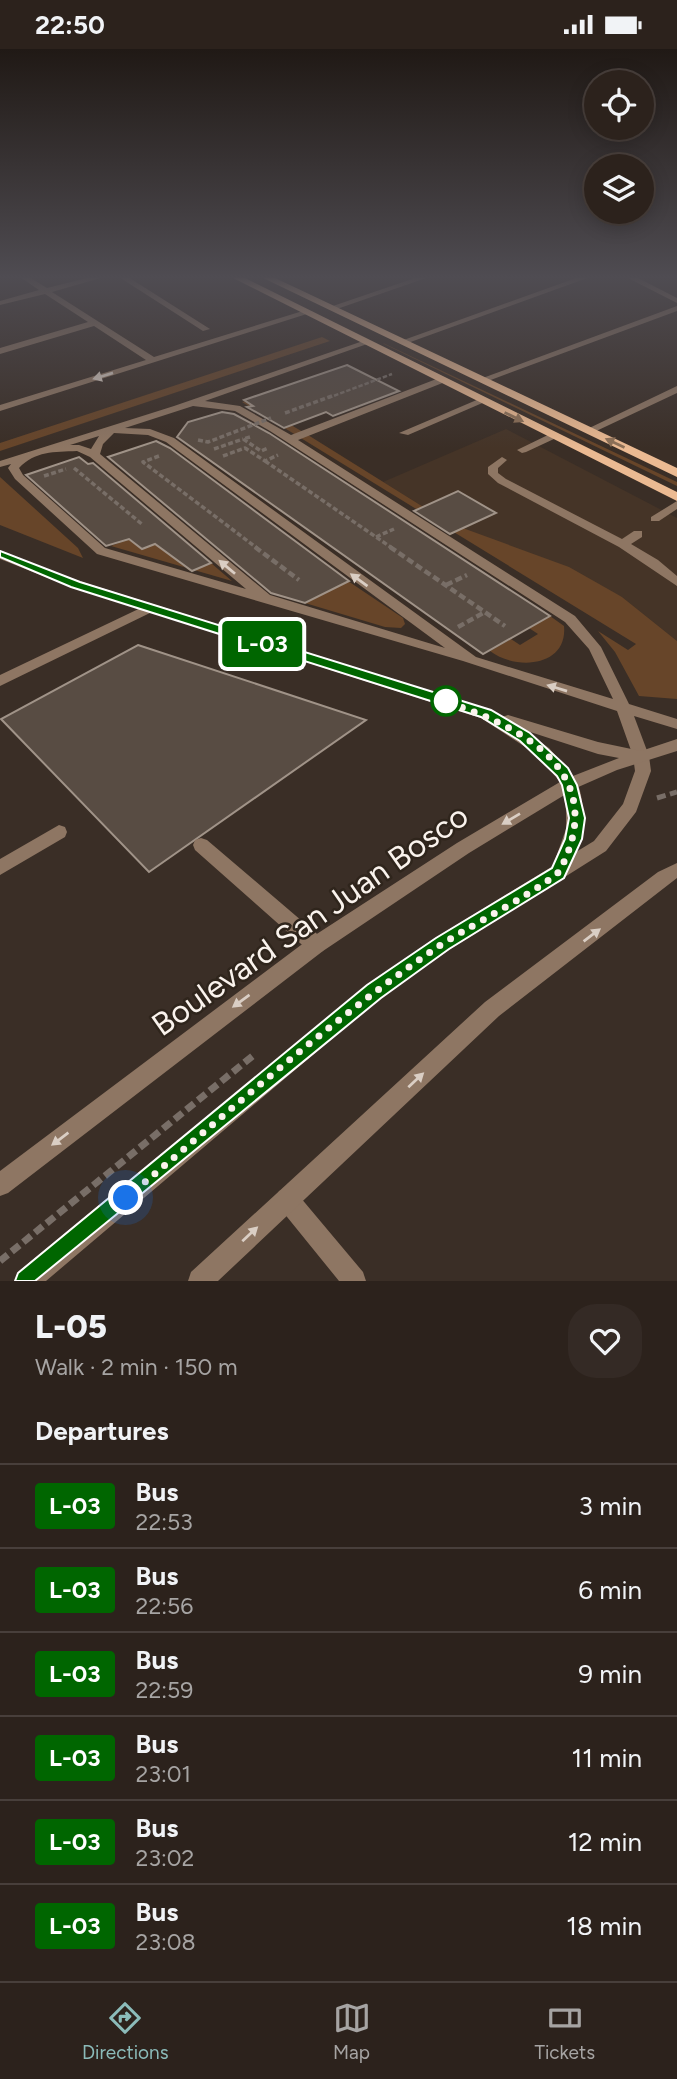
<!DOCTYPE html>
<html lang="en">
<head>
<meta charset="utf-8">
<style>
  body { margin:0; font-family:Figtree,sans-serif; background:#342a25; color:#f1f3f6; height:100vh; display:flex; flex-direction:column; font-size:26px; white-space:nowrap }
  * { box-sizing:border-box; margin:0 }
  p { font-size:23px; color:#a6a4a3 }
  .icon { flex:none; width:38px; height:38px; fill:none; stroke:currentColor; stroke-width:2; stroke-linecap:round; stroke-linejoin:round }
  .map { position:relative; height:1232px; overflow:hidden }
  .sheet { display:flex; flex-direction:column; background:#2c221c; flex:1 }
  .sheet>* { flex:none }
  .badge { padding:0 14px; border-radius:5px; font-size:24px; line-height:46px }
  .fabs { position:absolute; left:584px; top:21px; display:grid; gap:14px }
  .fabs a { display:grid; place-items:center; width:70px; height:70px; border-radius:50%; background:#2c221c; box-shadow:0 4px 18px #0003,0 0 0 2px #483f3b; font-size:35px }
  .you { position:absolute; width:35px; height:35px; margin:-18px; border:5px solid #fff; border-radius:50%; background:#1a73e8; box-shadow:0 0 0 10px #1a73e833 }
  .map>.badge { position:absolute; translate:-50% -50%; box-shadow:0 0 0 4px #fff }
  h2 { padding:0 35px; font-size:26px; line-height:63px }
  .round { display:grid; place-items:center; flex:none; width:74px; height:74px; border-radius:28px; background:#342a25 }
  .head { display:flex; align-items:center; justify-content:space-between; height:119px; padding:0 35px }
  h1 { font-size:33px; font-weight:800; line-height:52px }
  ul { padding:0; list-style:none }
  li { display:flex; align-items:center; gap:21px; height:84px; padding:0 35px; border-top:2px solid #483f3b }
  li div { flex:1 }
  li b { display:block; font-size:26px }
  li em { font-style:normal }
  li .badge { min-width:77px; font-weight:700; text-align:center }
  .status { display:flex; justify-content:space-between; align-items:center; height:49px; padding:0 35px; background:#2c221c; direction:ltr }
  .status svg { height:19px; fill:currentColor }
  .dock { display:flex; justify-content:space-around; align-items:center; height:98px; border-top:2px solid #483f3b; background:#2c221c; font-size:19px; color:#a6a4a3 }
  .dock a { display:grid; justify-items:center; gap:4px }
  .dock .current { color:#8bbbb9 }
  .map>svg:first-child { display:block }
  .built { fill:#453427 }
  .green { fill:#674529 }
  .building { fill:#584c43; stroke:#a09388; stroke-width:2 }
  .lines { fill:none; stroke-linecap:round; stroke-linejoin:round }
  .path-far4 { stroke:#786e67; stroke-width:2.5; stroke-dasharray:4.5 2; stroke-linecap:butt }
  .path-far3 { stroke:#786e67; stroke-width:3.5; stroke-dasharray:5 2.5; stroke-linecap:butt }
  .path-far2 { stroke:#786e67; stroke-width:4.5; stroke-dasharray:7 3.5; stroke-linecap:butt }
  .path-far1 { stroke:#786e67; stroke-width:5; stroke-dasharray:9 4.5; stroke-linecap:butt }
  .path { stroke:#786e67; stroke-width:7; stroke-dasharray:10 5; stroke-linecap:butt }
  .service { fill:#8e7663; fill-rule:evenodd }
  .minor { fill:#8e7663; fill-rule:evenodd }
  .tertiary { fill:#8e7663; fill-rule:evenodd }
  .primary { fill:#ebba92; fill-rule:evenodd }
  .path-bridge { stroke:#786e67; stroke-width:3.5; stroke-dasharray:5 2.5; stroke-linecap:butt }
  .oneway { fill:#dacec4 }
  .oneway2 { fill:#8d7057 }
  .line { fill:#060; stroke:#fff; stroke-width:2 }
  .walk { stroke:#faf3ed; stroke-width:7; stroke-dasharray:0 12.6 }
  .stop-dot { fill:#fff; stroke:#060; stroke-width:3.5 }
  .labels { text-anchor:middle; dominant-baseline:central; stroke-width:5; stroke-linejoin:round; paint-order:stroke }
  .near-street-label { font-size:32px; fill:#faf3ed; stroke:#2f251c }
</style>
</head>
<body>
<div class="status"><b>22:50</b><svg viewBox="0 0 49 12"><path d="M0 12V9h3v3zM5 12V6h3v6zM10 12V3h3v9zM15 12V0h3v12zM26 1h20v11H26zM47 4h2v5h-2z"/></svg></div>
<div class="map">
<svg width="677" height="1232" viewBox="0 0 677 1232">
  <rect width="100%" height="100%" fill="#3a2e26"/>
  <path class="built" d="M506,380L677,469V592L622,548L449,474L383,433Z"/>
  <path class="green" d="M322,288L330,292L0,402V394Z
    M383,294L677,433V437L384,295Z
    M246,352L286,378L291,376L308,386L449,474L569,518L622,548L677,592V650L639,647L615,603L598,582L628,601L636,595L242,353Z
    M0,428L78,499L83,509L0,476Z
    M129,490L142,500L155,495L190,522L211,514L232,532L111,497Z
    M348,532L403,569L405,575L401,579L385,578L305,554Z
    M550,567L564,577C568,618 516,622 490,602L511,590L520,596L538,585L529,579Z"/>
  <path class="building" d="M347,316L399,342L333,367L326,363L284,379L247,358L253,357L244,351Z
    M222,363L234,365L269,384L550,567L483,605L177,388L188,373Z
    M156,392L170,399L349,532L305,554L271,544L108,408Z
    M79,408L88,415L93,414L211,514L192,522L155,495L142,500L129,490L106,497L26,426Z
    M458,442L496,464L450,485L414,462Z
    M138,596L366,671L149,823L1,670Z"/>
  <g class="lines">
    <path class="path-far4" d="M328,349L392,325"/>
    <path class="path-far3" d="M285,364L332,347
      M250,388L243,390L261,402L268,399
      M214,400L243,390
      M159,407L143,413L257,499
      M223,407L245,399L265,412L278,406
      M265,412L392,499
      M74,419L143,476
      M44,427L66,420
      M376,488L394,480"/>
    <path class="path-far2" d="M255,498L299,531
      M390,498L505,577
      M446,536L467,526
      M458,578L485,563"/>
    <path class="path-far1" d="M657,749L677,743"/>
    <path class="path" d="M0,1212L255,1005"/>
    <path class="service" d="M363,292L370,294L205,352L240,357L291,386L439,329H445V333L298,391L575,567L601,598L629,655L677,670V680L634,667L649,707L651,722L636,763L606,802L449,901L381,948L46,1232H15L18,1223L367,936L435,889L553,817L566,780V761L562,735L564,731L570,729L576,731C586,752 584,781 576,803L594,792L623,755L635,722L633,707L617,662L463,612L97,505L15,430L8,419L11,415L0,418V412L174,357ZM193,357L235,362L270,382L565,573L589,600L613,650L476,608L174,389L150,380L125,379ZM114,384L148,386L166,393L445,599L270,546L100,405L103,395ZM99,387L91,400L79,396H70ZM77,402L90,408L246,540L105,499L23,426L19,419C35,402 54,403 77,402Z
      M479,350L487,352L408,386L399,384Z
      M552,384L556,385V389L526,403L522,404L517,401Z
      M502,408L507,411L498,419V424L506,430L622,490L634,482H642V488L631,495L658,511L677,527V537L619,498L498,434L488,425V418Z
      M677,452V460L659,472H651V468Z
      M201,789L207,791L323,890L325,896L323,902L316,904L309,902L195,801L193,796L195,791Z"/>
    <path class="minor" d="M20,228H29L47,239L91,228H104L52,243L154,308L306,261L313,263L0,362V356L146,311L94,277L0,305V299L88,273L45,245L0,256V252L39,241Z
      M119,228H128L210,280L203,282Z
      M418,228H429L334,261L327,259Z
      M579,228H590L405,295L398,293Z
      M626,228H636L677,249V254Z
      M677,257V262L488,332L480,330Z
      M677,337V344L592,384L583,382Z
      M149,555L156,559L154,562L0,637V626Z
      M59,776L65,778L67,783L65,788L0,826V810Z
      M287,1139L295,1142L363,1223L366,1232H339L279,1158L276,1150L279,1142Z"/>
    <path class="tertiary" d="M0,502L79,532L491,661L502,668L508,666L598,693L641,702L677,690V702L617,721L576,739L469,804L323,902L8,1144L0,1147V1122L309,890L457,794L560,733L539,707L481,669L71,538L0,510ZM521,680L598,705L619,709L573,727L549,699Z
      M677,814V829L499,967L218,1232H188L191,1223L485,953L658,823Z"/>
    <path class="primary" d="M231,228H243L677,443V452Z
      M261,228H273L677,419V428Z"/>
    <path class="path-bridge" d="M198,391L208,393L271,369"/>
  </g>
  <defs><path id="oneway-solid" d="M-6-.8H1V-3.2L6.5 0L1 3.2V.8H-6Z" transform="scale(1.75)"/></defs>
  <g class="oneway">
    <use href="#oneway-solid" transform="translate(103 327) rotate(163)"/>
    <use href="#oneway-solid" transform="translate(227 518) rotate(-140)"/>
    <use href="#oneway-solid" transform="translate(359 531) rotate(-144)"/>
    <use href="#oneway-solid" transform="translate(557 639) rotate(-163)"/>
    <use href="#oneway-solid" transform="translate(511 770) rotate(149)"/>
    <use href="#oneway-solid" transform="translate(592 886) rotate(-37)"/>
    <use href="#oneway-solid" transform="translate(241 952) rotate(144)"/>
    <use href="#oneway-solid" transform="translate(416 1031) rotate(-43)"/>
    <use href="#oneway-solid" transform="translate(60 1090) rotate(143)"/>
    <use href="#oneway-solid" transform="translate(250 1185) rotate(-43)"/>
  </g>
  <g class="oneway2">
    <use href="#oneway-solid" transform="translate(514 368) rotate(26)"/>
    <use href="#oneway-solid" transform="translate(615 394) rotate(-155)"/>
  </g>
  <linearGradient id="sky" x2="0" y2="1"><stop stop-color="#201915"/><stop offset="0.57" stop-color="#4f4c52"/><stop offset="1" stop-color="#4f4c52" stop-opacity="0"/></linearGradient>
  <rect width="677" height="400" fill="url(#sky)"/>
  <path class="line" d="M0,502L80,533L491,661L530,684L568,719L577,736L585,769L582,790L564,829L449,900L381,949L35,1232H15L18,1224L367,936L436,889L552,819L565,790L569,769L562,736L557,727L520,692L481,668L71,538L0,508Z"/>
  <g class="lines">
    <path class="walk" d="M126,1149C229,1063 329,972 439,897C459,883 553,834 560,821C613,719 515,674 434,649L446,652"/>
  </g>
  <circle class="stop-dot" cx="446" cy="652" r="14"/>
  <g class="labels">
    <g class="near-street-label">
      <text transform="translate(310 871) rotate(-35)">Boulevard San Juan Bosco</text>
    </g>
  </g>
</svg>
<div class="fabs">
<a><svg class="icon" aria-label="locate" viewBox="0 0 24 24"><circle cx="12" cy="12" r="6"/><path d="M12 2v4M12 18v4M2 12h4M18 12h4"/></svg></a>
<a><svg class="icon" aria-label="layers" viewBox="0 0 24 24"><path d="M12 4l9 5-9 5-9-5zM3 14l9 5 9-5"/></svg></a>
</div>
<div class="you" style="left:126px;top:1149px"></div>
<b class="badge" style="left:262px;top:595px;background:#060;color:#fff">L-03</b>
</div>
<section class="sheet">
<div class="head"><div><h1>L-05</h1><p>Walk · 2 min · 150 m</p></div><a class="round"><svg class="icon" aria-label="heart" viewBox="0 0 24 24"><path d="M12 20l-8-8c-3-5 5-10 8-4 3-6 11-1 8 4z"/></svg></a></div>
<h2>Departures</h2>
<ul>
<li><span class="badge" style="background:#060;color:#fff">L-03</span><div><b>Bus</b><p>22:53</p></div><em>3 min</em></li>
<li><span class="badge" style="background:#060;color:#fff">L-03</span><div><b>Bus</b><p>22:56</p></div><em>6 min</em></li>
<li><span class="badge" style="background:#060;color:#fff">L-03</span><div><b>Bus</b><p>22:59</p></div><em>9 min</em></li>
<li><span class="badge" style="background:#060;color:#fff">L-03</span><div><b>Bus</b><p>23:01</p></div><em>11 min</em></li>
<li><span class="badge" style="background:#060;color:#fff">L-03</span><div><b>Bus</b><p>23:02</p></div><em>12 min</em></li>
<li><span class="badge" style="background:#060;color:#fff">L-03</span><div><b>Bus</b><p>23:08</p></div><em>18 min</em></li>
</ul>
</section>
<nav class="dock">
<a class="current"><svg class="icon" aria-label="directions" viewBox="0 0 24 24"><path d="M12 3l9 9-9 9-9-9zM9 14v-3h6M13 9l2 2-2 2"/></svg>Directions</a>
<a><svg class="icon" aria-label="map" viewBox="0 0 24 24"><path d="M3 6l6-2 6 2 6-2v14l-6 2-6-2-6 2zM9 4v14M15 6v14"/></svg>Map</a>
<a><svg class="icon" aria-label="tickets" viewBox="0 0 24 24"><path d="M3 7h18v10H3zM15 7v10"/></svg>Tickets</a>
</nav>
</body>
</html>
